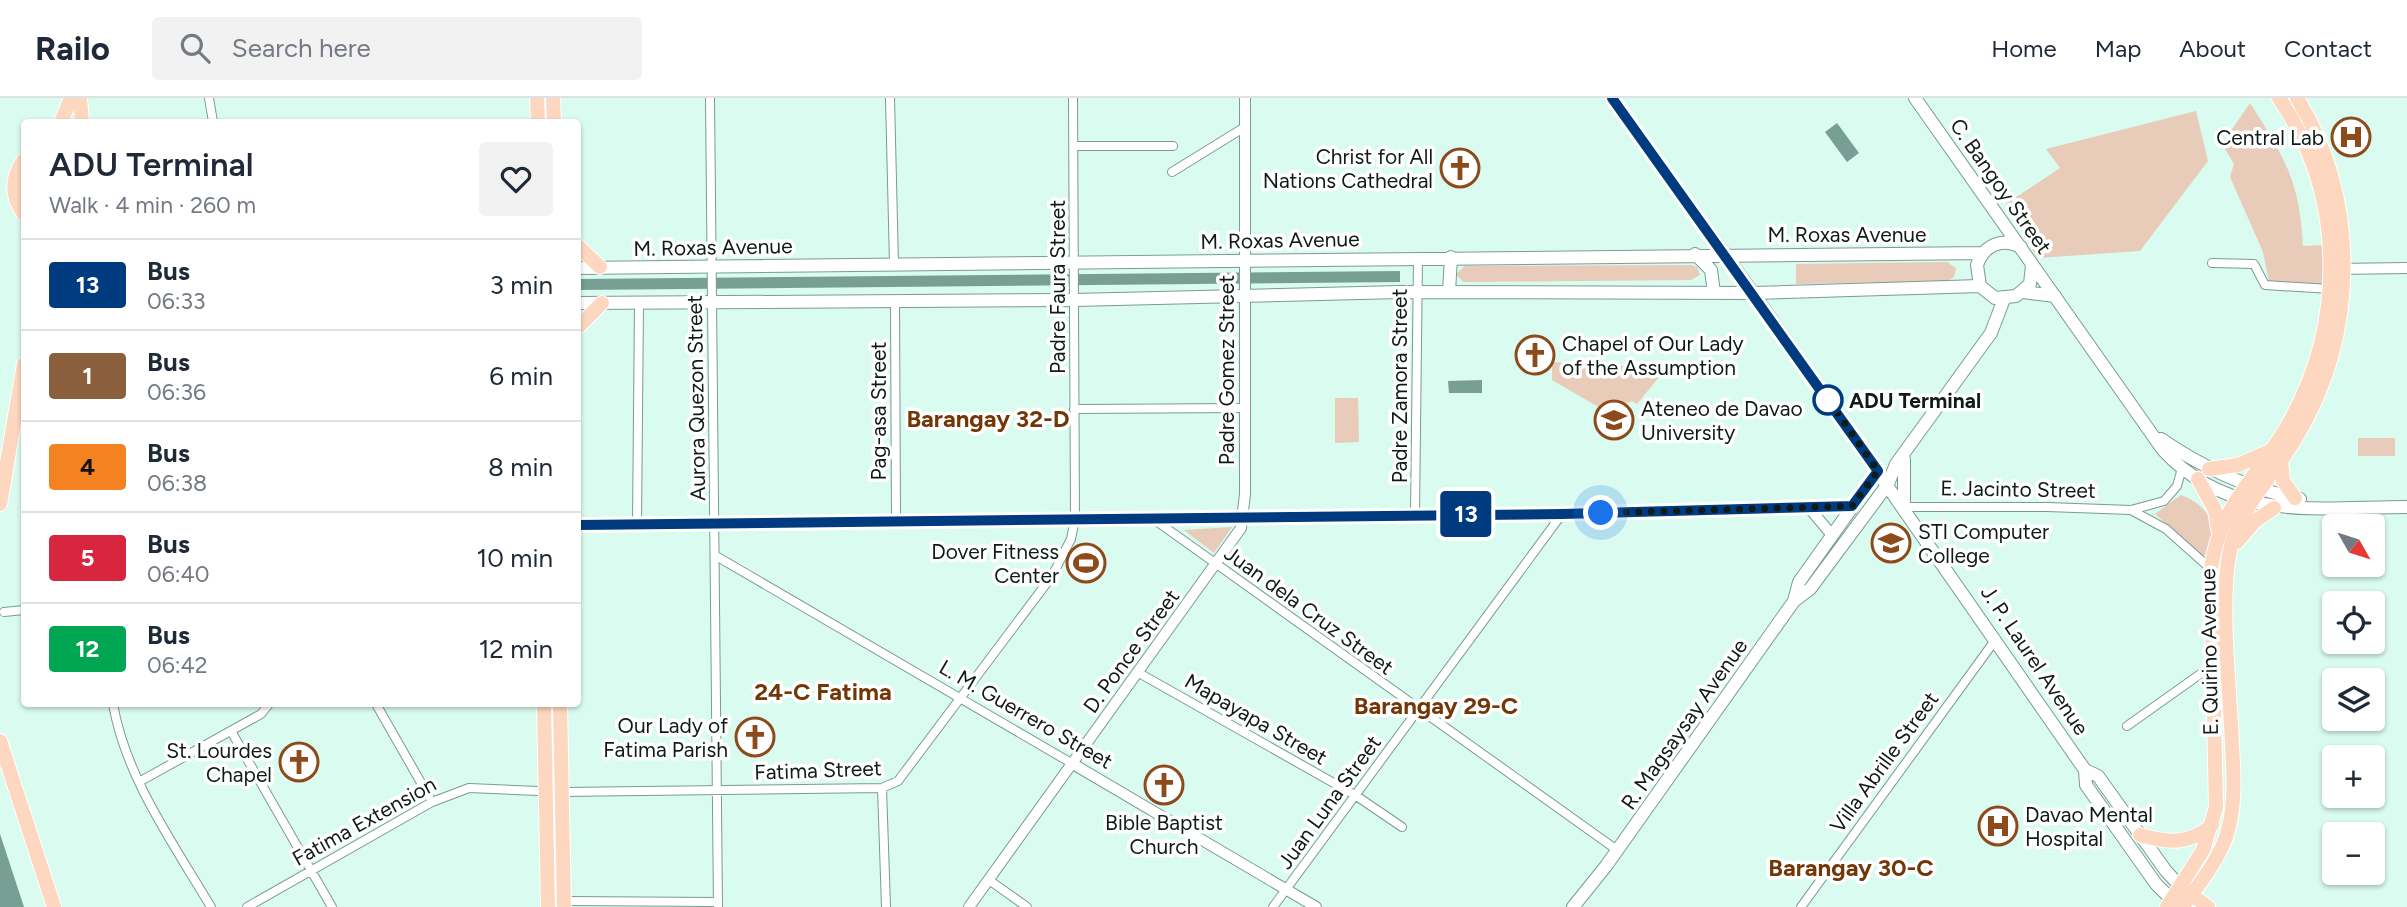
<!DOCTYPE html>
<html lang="en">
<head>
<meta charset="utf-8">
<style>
  body { margin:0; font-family:Figtree,sans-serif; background:#f2f2f3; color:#1f2937; height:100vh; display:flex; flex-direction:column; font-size:26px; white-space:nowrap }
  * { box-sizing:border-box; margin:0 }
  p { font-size:23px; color:#747a83 }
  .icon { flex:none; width:38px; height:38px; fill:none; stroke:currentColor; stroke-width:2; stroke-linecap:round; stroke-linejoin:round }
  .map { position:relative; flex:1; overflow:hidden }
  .details { position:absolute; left:21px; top:21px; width:560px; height:588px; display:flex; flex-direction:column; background:#fff; border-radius:7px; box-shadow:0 2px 5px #0004 }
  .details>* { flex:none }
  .badge { padding:0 14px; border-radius:5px; font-size:24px; line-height:46px }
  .needle { width:46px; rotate:129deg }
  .tools { position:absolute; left:2322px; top:416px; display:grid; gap:14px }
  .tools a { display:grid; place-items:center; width:63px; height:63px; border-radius:7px; background:#fff; box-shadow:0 2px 5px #0004; font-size:35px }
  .you { position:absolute; width:35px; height:35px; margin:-18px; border:5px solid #fff; border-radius:50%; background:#1a73e8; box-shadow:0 0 0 10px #1a73e833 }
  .map>.badge { position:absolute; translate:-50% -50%; box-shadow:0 0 0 4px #fff }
  .round { display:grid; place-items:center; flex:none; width:74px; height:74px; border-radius:7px; background:#f2f2f3 }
  .headline { display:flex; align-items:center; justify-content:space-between; height:119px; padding:0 28px }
  h1 { font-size:33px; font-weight:600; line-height:52px }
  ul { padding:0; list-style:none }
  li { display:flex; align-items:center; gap:21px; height:91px; padding:0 28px; border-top:2px solid #e0e1e3 }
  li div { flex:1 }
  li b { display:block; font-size:26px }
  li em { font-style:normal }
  li .badge { min-width:77px; font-weight:700; text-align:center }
  header { display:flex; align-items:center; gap:42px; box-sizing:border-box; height:98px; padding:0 35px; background:#fff; border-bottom:2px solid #e0e1e3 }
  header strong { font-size:33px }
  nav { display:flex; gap:38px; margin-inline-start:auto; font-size:24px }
  .search { width:490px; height:63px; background:#f2f2f3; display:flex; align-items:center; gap:18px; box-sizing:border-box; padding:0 24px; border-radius:7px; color:#747a83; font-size:26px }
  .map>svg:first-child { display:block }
  .green { fill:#e9cbba }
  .water { fill:#779f93 }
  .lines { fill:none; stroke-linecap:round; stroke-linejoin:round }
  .minor-casing { stroke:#7c9b91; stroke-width:10 }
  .tertiary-casing { stroke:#7c9b91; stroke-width:12 }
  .secondary-casing { stroke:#7c9b91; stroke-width:14 }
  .primary-casing { stroke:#fff; stroke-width:16 }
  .minor { stroke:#fff; stroke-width:8 }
  .tertiary { stroke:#fff; stroke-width:10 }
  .secondary { stroke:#fff; stroke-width:12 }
  .primary { stroke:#fed7c0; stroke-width:14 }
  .line-casing { stroke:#fff; stroke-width:16 }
  .line { stroke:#003b80; stroke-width:10 }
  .walk { stroke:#0f1b17; stroke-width:7; stroke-dasharray:0 12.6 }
  .stop-dot { fill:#fff; stroke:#003b80; stroke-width:3.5 }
  .labels { text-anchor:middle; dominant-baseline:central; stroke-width:7; stroke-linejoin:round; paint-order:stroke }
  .poi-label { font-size:21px; fill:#0f1b17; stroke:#fff; text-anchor:end }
  .street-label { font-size:21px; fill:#0f1b17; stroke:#fff }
  .stop-label { font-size:21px; font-weight:bold; fill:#0f1b17; stroke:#fff; text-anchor:start }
  .quarter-label { font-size:24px; font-weight:bold; fill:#723607; stroke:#fff }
</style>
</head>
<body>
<header>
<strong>Railo</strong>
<div class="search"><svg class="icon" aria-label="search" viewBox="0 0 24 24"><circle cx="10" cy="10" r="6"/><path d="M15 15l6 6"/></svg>Search here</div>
<nav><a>Home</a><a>Map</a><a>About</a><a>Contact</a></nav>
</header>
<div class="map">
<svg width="2407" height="809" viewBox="0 0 2407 809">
  <rect width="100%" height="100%" fill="#d9fbf0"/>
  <path class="green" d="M2250,5C2284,58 2300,84 2303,148L2324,147L2323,188L2269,184L2263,154L2230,79L2234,66L2222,46Z
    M2196,13L2208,63L2140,153L2037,160L2006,106L2060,70L2046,51Z
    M1947,164L1956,170L1954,179L1947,183L1796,186V166Z
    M1692,167L1697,169L1700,177L1691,182L1463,184L1456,176L1465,168Z
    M1552,264L1624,268L1659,279L1637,306L1632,303L1607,314L1552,282Z
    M1335,300H1358L1359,344L1335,345Z
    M2358,340H2395V358H2358Z
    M2181,397C2207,406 2224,432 2206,457L2203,458L2155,416Z
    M1232,429L1214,455L1184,432Z"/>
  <path class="water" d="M1837,25L1859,55L1847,64L1825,34Z
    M1400,173V184L578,192V181Z
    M1482,282V295H1449L1448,283Z
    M0,736L24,809H0Z"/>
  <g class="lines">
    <defs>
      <path id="minor" d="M209,0L213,24
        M710,0L718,809
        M890,0L894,166
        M1074,48H1173
        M1172,74L1245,29
        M2212,165L2254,166L2265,187L2330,191
        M895,203L896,423
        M1074,311L1243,310
        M1904,409H2047L2131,412L2164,403L2177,388L2182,370
        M2131,412L2166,431L2211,471
        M1415,416L1418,160
        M1152,420L1617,752
        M637,426L639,205
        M716,458L1073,666
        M4,514L24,512
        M1139,575L1355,697L1402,729
        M113,606C126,680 173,745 211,809
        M376,606L432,704
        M2127,628L2213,567
        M231,633L332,809
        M139,684L261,616L269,606
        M882,690L886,809
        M989,782L1027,809
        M564,803L718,804
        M247,809L432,704L469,690L562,694L882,690L898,683L1052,478L1071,441L1075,421L1073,0
        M1273,809L1562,416
        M1801,809L1996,541"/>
      <path id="tertiary" d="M2336,171L2407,170
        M1810,411L1832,437
        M578,427L1562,416L1852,408
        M1073,666L1316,809
        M969,809L1241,430L1245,396V0"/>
      <path id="secondary" d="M1611,0L1753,195L2078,662L2085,672L2098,678L2166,773L2179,787
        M1915,0L2163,352C2230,425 2318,409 2407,409
        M2021,149C2002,139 1984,147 1977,167L1980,188L1995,200L2016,198L2030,186L2032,167
        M1695,156L1711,172L1714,195
        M578,170L1983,155
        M1449,194L1451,159
        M2023,194L2055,198
        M578,205L1074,202L1400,194L1753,195L1980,188
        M2161,341C2203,370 2249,391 2300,401
        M1904,409V361
        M1794,503L1799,484L1878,373
        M2085,672L2086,687L2156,786L2170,800
        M1573,809L1606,768L1794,503L1810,491L1888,386L1896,366L1991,235L2004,201"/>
      <path id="primary" d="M80,0L82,24
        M537,0L538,24
        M553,0L554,24
        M61,24L71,0
        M24,62C11,79 11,99 24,116
        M578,148L600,169
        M578,229L602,205
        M2281,362L2283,383L2295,400
        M2209,371L2238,367L2268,354
        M2198,381L2215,412L2218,431
        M0,406L24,266
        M2237,444L2255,423L2274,410
        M544,606L548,809
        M560,606L564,809
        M0,643L54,809
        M2140,737C2168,745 2189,747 2212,727
        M2184,791L2208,809
        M2167,809L2203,752L2216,709L2211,471C2219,410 2255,381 2285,332C2346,229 2347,100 2279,0
        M2182,809C2198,788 2215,767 2225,742C2236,712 2234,679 2232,648C2230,591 2220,511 2229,457C2237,411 2274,378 2297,338C2358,235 2360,103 2297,0"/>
    </defs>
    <use href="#minor" class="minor-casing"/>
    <use href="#tertiary" class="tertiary-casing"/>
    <use href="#secondary" class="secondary-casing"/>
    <use href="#primary" class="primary-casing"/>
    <use href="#minor" class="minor"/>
    <use href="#tertiary" class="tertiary"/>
    <use href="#secondary" class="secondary"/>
    <use href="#primary" class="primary"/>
  </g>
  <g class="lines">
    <defs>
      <path id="line" d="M578,427L1562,416L1852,408L1878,373L1612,0"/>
    </defs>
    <use href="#line" class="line-casing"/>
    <use href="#line" class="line"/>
    <path class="walk" d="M1601,415L1852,408L1878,373L1825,297L1828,302"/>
  </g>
  <defs>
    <symbol id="hospital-ring" viewBox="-11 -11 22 22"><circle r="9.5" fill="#fff" stroke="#8d4a1b" stroke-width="1.5"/><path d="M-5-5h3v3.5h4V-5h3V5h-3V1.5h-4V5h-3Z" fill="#8d4a1b"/></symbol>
    <symbol id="church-ring" viewBox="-11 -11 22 22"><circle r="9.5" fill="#fff" stroke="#8d4a1b" stroke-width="1.5"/><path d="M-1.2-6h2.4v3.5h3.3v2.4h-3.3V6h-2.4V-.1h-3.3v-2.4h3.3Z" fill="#8d4a1b"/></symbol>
    <symbol id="university-ring" viewBox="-11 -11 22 22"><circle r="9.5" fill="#fff" stroke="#8d4a1b" stroke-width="1.5"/><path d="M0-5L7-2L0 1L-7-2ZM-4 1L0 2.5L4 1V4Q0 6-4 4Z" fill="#8d4a1b"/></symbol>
    <symbol id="stadium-ring" viewBox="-11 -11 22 22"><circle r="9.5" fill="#fff" stroke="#8d4a1b" stroke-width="1.5"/><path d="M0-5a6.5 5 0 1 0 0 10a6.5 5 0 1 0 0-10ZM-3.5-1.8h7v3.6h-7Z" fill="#8d4a1b"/></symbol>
  </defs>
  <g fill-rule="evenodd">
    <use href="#hospital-ring" x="2329" y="17" width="44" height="44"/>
    <use href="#church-ring" x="1438" y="48" width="44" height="44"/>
    <use href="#church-ring" x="1513" y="235" width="44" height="44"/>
    <use href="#university-ring" x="1592" y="300" width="44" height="44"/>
    <use href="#university-ring" x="1869" y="423" width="44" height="44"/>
    <use href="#stadium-ring" x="1064" y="443" width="44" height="44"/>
    <use href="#church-ring" x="733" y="617" width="44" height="44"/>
    <use href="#church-ring" x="277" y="642" width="44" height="44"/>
    <use href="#church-ring" x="1142" y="665" width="44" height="44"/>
    <use href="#hospital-ring" x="1976" y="706" width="44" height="44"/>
  </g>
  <circle class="stop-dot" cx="1828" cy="302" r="14"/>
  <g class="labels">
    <g class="poi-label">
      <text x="2324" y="39">Central Lab</text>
      <text x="1433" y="58">Christ for All<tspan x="1433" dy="24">Nations Cathedral</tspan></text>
      <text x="1562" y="245" text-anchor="start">Chapel of Our Lady<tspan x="1562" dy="24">of the Assumption</tspan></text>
      <text x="1641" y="310" text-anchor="start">Ateneo de Davao<tspan x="1641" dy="24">University</tspan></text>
      <text x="1918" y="433" text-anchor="start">STI Computer<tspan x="1918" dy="24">College</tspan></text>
      <text x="1059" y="453">Dover Fitness<tspan x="1059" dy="24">Center</tspan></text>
      <text x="728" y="627">Our Lady of<tspan x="728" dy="24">Fatima Parish</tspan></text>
      <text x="272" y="652">St. Lourdes<tspan x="272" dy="24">Chapel</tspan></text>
      <text x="2025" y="716" text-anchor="start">Davao Mental<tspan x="2025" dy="24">Hospital</tspan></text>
      <text x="1164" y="724" text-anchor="middle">Bible Baptist<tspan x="1164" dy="24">Church</tspan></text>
    </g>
    <g class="street-label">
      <text transform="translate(2001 88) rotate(55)">C. Bangoy Street</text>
      <text x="1847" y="136">M. Roxas Avenue</text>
      <text transform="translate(1280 142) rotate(-1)">M. Roxas Avenue</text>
      <text transform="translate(713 149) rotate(-1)">M. Roxas Avenue</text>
      <text transform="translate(1057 189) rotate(-90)">Padre Faura Street</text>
      <text transform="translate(1226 272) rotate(-90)">Padre Gomez Street</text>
      <text transform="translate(1399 288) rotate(-90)">Padre Zamora Street</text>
      <text transform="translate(696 300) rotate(-91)">Aurora Quezon Street</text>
      <text transform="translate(878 313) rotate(-90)">Pag-asa Street</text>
      <text transform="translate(2018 391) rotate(1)">E. Jacinto Street</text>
      <text transform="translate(1309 512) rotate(36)">Juan dela Cruz Street</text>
      <text transform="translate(1131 553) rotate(-54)">D. Ponce Street</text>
      <text transform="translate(2209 554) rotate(-91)">E. Quirino Avenue</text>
      <text transform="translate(2035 562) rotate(56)">J. P. Laurel Avenue</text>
      <text transform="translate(1026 616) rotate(30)">L. M. Guerrero Street</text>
      <text transform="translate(1256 621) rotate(30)">Mapayapa Street</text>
      <text transform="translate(1684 626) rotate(-55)">R. Magsaysay Avenue</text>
      <text transform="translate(1884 664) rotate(-54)">Villa Abrille Street</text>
      <text transform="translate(818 672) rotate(-2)">Fatima Street</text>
      <text transform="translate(1329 704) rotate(-54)">Juan Luna Street</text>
      <text transform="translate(364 723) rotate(-29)">Fatima Extension</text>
    </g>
    <g class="stop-label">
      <text x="1849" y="302">ADU Terminal</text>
    </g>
    <g class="quarter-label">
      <text x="988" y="320">Barangay 32-D</text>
      <text x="823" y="593">24-C Fatima</text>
      <text x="1436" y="607">Barangay 29-C</text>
      <text x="1851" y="769">Barangay 30-C</text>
    </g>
  </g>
</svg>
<div class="tools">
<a><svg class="needle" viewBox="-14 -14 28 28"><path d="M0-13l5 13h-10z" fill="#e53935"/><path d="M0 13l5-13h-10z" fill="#747a83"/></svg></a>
<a><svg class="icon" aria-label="locate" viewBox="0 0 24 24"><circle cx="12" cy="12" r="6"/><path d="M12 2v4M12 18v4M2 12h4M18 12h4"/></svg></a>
<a><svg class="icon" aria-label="layers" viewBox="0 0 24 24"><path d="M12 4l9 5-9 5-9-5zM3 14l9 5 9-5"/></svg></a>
<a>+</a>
<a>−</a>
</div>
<div class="you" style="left:1601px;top:415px"></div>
<b class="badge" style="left:1466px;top:416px;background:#003b80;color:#fff">13</b>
<section class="details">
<div class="headline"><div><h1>ADU Terminal</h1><p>Walk · 4 min · 260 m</p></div><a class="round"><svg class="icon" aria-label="heart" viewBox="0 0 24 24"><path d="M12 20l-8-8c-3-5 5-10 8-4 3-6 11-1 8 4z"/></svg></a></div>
<ul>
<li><span class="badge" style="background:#003b80;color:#fff">13</span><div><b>Bus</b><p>06:33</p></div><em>3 min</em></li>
<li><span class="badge" style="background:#8b5e3c;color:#fff">1</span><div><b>Bus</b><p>06:36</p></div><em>6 min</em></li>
<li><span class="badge" style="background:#f58220;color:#111">4</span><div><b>Bus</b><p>06:38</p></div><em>8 min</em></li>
<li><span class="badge" style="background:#d7263d;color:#fff">5</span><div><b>Bus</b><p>06:40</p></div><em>10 min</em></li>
<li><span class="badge" style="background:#00a651;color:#fff">12</span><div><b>Bus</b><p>06:42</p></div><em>12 min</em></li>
</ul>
</section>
</div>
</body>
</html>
